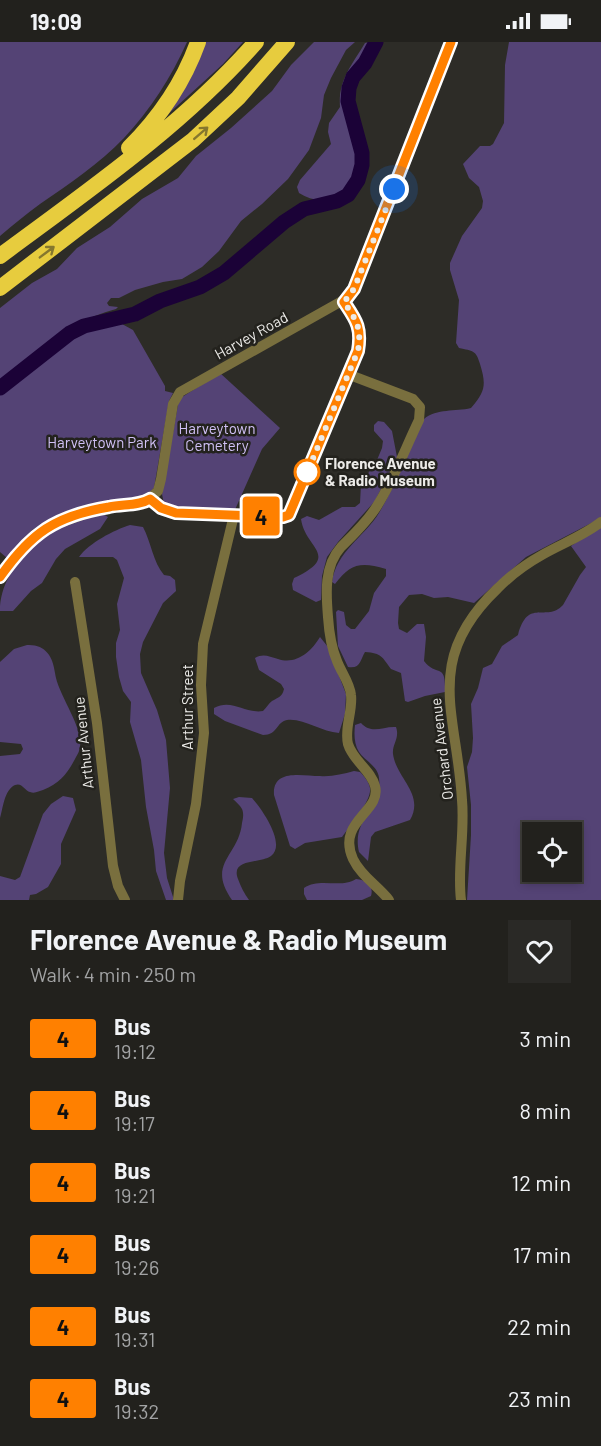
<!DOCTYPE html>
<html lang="en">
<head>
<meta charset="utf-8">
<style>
  body { margin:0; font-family:Barlow,sans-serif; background:#2a2926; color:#f1f3f6; height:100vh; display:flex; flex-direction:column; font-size:22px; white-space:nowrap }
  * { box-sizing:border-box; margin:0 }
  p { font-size:20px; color:#a2a3a4 }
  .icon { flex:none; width:33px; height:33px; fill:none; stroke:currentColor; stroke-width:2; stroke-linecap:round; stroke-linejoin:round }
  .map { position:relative; height:858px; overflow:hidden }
  .drawer { display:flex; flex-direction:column; background:#22211d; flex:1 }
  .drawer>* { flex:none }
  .badge { padding:0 12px; border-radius:4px; font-size:21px; line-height:39px }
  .controls { position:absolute; left:522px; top:780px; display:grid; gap:12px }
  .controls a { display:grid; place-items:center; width:60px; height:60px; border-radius:0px; background:#22211d; box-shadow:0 3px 9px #0003,0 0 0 2px #3f3e3b; font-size:30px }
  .you { position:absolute; width:30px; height:30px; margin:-15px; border:4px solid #fff; border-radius:50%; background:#1a73e8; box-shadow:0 0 0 9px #1a73e833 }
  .map>.badge { position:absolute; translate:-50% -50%; box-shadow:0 0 0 3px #fff }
  .round { display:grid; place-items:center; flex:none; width:63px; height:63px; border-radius:0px; background:#2a2926 }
  .summary { display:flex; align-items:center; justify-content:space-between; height:102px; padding:0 30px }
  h1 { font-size:28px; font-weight:700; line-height:45px }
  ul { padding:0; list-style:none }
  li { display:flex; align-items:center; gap:18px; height:72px; padding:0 30px }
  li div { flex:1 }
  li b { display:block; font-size:22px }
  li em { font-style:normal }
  li .badge { min-width:66px; font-weight:700; text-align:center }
  .status { display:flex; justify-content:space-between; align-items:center; height:42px; padding:0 30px; background:#22211d; direction:ltr }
  .status svg { height:16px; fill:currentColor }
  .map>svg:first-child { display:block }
  .green { fill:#544375; fill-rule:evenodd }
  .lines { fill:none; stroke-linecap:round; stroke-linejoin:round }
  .river { stroke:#1b0237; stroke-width:15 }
  .minor { stroke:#796f3e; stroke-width:10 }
  .highway { stroke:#e7cc3e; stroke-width:16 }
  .oneway { stroke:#85772e }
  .line-casing { stroke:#fff; stroke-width:14 }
  .line { stroke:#ff8000; stroke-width:9 }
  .walk { stroke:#ecebe8; stroke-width:6; stroke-dasharray:0 10.8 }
  .stop-dot { fill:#fff; stroke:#ff8000; stroke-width:3 }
  .labels { text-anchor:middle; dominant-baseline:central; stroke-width:5; stroke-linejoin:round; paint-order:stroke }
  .street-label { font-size:15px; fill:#ecebe8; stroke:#23221d }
  .park-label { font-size:15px; fill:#d1c1f6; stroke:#23221d }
  .stop-label { font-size:15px; font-weight:bold; fill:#ecebe8; stroke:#23221d; text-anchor:start }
</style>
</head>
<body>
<div class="status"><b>19:09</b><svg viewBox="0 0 49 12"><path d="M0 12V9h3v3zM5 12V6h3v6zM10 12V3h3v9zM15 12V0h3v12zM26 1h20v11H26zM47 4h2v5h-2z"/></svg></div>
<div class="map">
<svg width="601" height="858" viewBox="0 0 601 858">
  <rect width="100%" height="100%" fill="#2d2c27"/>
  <path class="green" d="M0,0H187C171,36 150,68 124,96C99,122 69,142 40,162C26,172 13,183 0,194Z
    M204,0H243L223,22L165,75Z
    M314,0H355L346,8L331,36L324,53L321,76L309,108L288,137L262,162L241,179L219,209L202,225L182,237L163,240L135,248L119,256H111L107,261L109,264L118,265L116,267C87,275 58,290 35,310C24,319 13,333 0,340V266L32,241L57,227L77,206L110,185L142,157L178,136L196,114L231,86L272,49L291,23Z
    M370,0C365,16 348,29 344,43C343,49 345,56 346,62C349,93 377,131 338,153C325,161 312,159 299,151L297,145L300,138L331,102L328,90L329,81L340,65C338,38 352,23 365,1Z
    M509,0H601V476L526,515L474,561L448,555L434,556L422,552L409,553L399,565L398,581L399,587L407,591L417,582H424L426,595L424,619C437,636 446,619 445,650L425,654L408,660L405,659L401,631L391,627C382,615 382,611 365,610C360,618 361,627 348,625L338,604L336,570L338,568L344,570L346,583L351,587H355L369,569L374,551L386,534V527C360,519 350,522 335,542L332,540C336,510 364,495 379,471C396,442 409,408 424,377C437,366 455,370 471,366C486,349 486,342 480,322C476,308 473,309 459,306L456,301L459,258L450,228V221L462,194L482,166L483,159L479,145L469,136L463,122L480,104H490L493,102L504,81L505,23Z
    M122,282L133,288L165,344V349L173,351L169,359L154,446L145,455L116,458L53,476L32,488L7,516L0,510V351L40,320L58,309L71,297L89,289Z
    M220,331L280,386L262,407L234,470L179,468L164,462L162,452L179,357Z
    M378,379L384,380L392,389L397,415L375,459L338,500L327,515L322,534L321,558L316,560L293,548L292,542L294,536C342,513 305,507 301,477L307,474L319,478L342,465H355L360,461L361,442L377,418L382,406L383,399L374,389V383Z
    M103,472L108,475L100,487L65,507L56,517L42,541L31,549L13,569H0C0,520 56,477 103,472Z
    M130,483L143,485C151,500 153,520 164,533L170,534L175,538L176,549L163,561L143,600L140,612L141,631L157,668L166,698L170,746L164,811L167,836L174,858H166L156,829L154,808L146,765L141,718L130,680L131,660L123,649L119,635L116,615V601L120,588L117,562L124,536L117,518L113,515H79C89,501 114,488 130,483Z
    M601,483V858H467L471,793V763L467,725L472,710L473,696L471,662L478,646L483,626L492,622L502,604L518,593C528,555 546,581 563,563L580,533L586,525L571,504ZM532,790H572V830H532Z
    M320,595L328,605L346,652L345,672L339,691C321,690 304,676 287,678C276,680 278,693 263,693L225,679L214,672V666C232,656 245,672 263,669C266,666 269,661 272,659C279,655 282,655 284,647L281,642L259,628L255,616C264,611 269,615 278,617C296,623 311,610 320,595Z
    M27,603C45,602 53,614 55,631C58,653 83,684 80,704C80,709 77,713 75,717C67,732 60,741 43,748C39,749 35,752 30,750C25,749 22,740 15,743C4,748 3,767 0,776V714L20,712L23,707L21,702L0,700V620L14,607Z
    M361,681C372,693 383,684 396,685C400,696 392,702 393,712C396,736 425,752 410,778L375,790L371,795L368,819L359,810C351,776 383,767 379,736C378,724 365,719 359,710C354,702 354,692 355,683Z
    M354,729L360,730C364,734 369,740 370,746C372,758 350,784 342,795L305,801L295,807L290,804L274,753C272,726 303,734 320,734C331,735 343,732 354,729Z
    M63,754L73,756L76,768L61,802V822L48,845L36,852L30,853L29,858H0V834L15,838L20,835L43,772L51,762Z
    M239,755L252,756C261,766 287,802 271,814C260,822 230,816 238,837C241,845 244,851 249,858H232C206,821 239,814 242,781C243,776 244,772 242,767C240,763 236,760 233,757Z
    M356,837C367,838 374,844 371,854L362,858H307L304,852V846C320,835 340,847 356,837Z"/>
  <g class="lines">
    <path class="river" d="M0,346L70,291L84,284L135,272L160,259L200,245L224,231L284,180L304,167L337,159L348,153L358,138L362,123V111L348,59L349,46L353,35L365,21L376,0"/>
    <path class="minor" d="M350,333L413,357L420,365L419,378C405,407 394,437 377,464C367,480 354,492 341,505C324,524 326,551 328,575C329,590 331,605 337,619C341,630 350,641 351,653C353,669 344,686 348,702C353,719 371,728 375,744C382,770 336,779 353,817C361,834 378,844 389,858
      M150,457L161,466L176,471L283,475L289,473L358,309C362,285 356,279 344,260
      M0,535L27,500L45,486L99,467L147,459L158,449L161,437L173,362L180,350L349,255L451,0
      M75,540L97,681L113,824L118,844L125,858
      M178,858L180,839L196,762L204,691L201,643L203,602L234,473
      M461,858C457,827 465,791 462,758C457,671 422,618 498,546C511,533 526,522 542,513C561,502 583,494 601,480"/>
    <path class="highway" d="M129,106C160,75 183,42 198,0
      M0,214C89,148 182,84 256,0
      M0,246L193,98L238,56L287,0"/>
  </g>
  <defs><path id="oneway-shaft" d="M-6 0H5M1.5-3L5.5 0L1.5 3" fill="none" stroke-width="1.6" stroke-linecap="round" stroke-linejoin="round" transform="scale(1.5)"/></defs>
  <g class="oneway">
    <use href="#oneway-shaft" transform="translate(201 91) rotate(-41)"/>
    <use href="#oneway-shaft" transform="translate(47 210) rotate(-37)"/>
  </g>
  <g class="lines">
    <defs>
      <path id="line" d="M0,535C31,491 55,474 109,465C123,462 139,464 150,457L161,466L176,471L283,475L289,473L358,309C362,285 356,278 344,260L354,247L451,0"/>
    </defs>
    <use href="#line" class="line-casing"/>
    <use href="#line" class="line"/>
    <path class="walk" d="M307,430L304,438L358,309C362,285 356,278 344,260L354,247L394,147"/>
  </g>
  <circle class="stop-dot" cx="307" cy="430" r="12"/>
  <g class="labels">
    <g class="street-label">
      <text transform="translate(251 293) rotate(-29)">Harvey Road</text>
      <text transform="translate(187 665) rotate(-90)">Arthur Street</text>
      <text transform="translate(83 701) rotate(-96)">Arthur Avenue</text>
      <text transform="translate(441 707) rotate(-97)">Orchard Avenue</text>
    </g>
    <g class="park-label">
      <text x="217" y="386">Harveytown<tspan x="217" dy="17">Cemetery</tspan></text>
      <text x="102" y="400">Harveytown Park</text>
    </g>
    <g class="stop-label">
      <text x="325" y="421">Florence Avenue<tspan x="325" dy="17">&amp; Radio Museum</tspan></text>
    </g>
  </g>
</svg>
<div class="controls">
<a><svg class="icon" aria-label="locate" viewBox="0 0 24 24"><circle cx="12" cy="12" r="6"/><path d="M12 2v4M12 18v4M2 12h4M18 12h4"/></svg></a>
</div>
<div class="you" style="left:394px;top:147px"></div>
<b class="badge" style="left:261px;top:474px;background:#ff8000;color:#111">4</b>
</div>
<section class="drawer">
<div class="summary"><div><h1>Florence Avenue &amp; Radio Museum</h1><p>Walk · 4 min · 250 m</p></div><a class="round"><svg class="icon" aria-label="heart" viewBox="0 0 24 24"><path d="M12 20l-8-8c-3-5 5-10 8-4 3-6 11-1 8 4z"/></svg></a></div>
<ul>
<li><span class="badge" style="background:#ff8000;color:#111">4</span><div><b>Bus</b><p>19:12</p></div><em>3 min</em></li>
<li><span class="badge" style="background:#ff8000;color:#111">4</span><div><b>Bus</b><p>19:17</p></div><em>8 min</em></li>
<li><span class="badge" style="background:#ff8000;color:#111">4</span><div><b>Bus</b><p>19:21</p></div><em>12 min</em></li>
<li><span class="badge" style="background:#ff8000;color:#111">4</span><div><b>Bus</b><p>19:26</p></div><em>17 min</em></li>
<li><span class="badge" style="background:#ff8000;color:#111">4</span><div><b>Bus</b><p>19:31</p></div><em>22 min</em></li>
<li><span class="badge" style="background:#ff8000;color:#111">4</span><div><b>Bus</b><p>19:32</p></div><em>23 min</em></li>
</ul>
</section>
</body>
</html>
